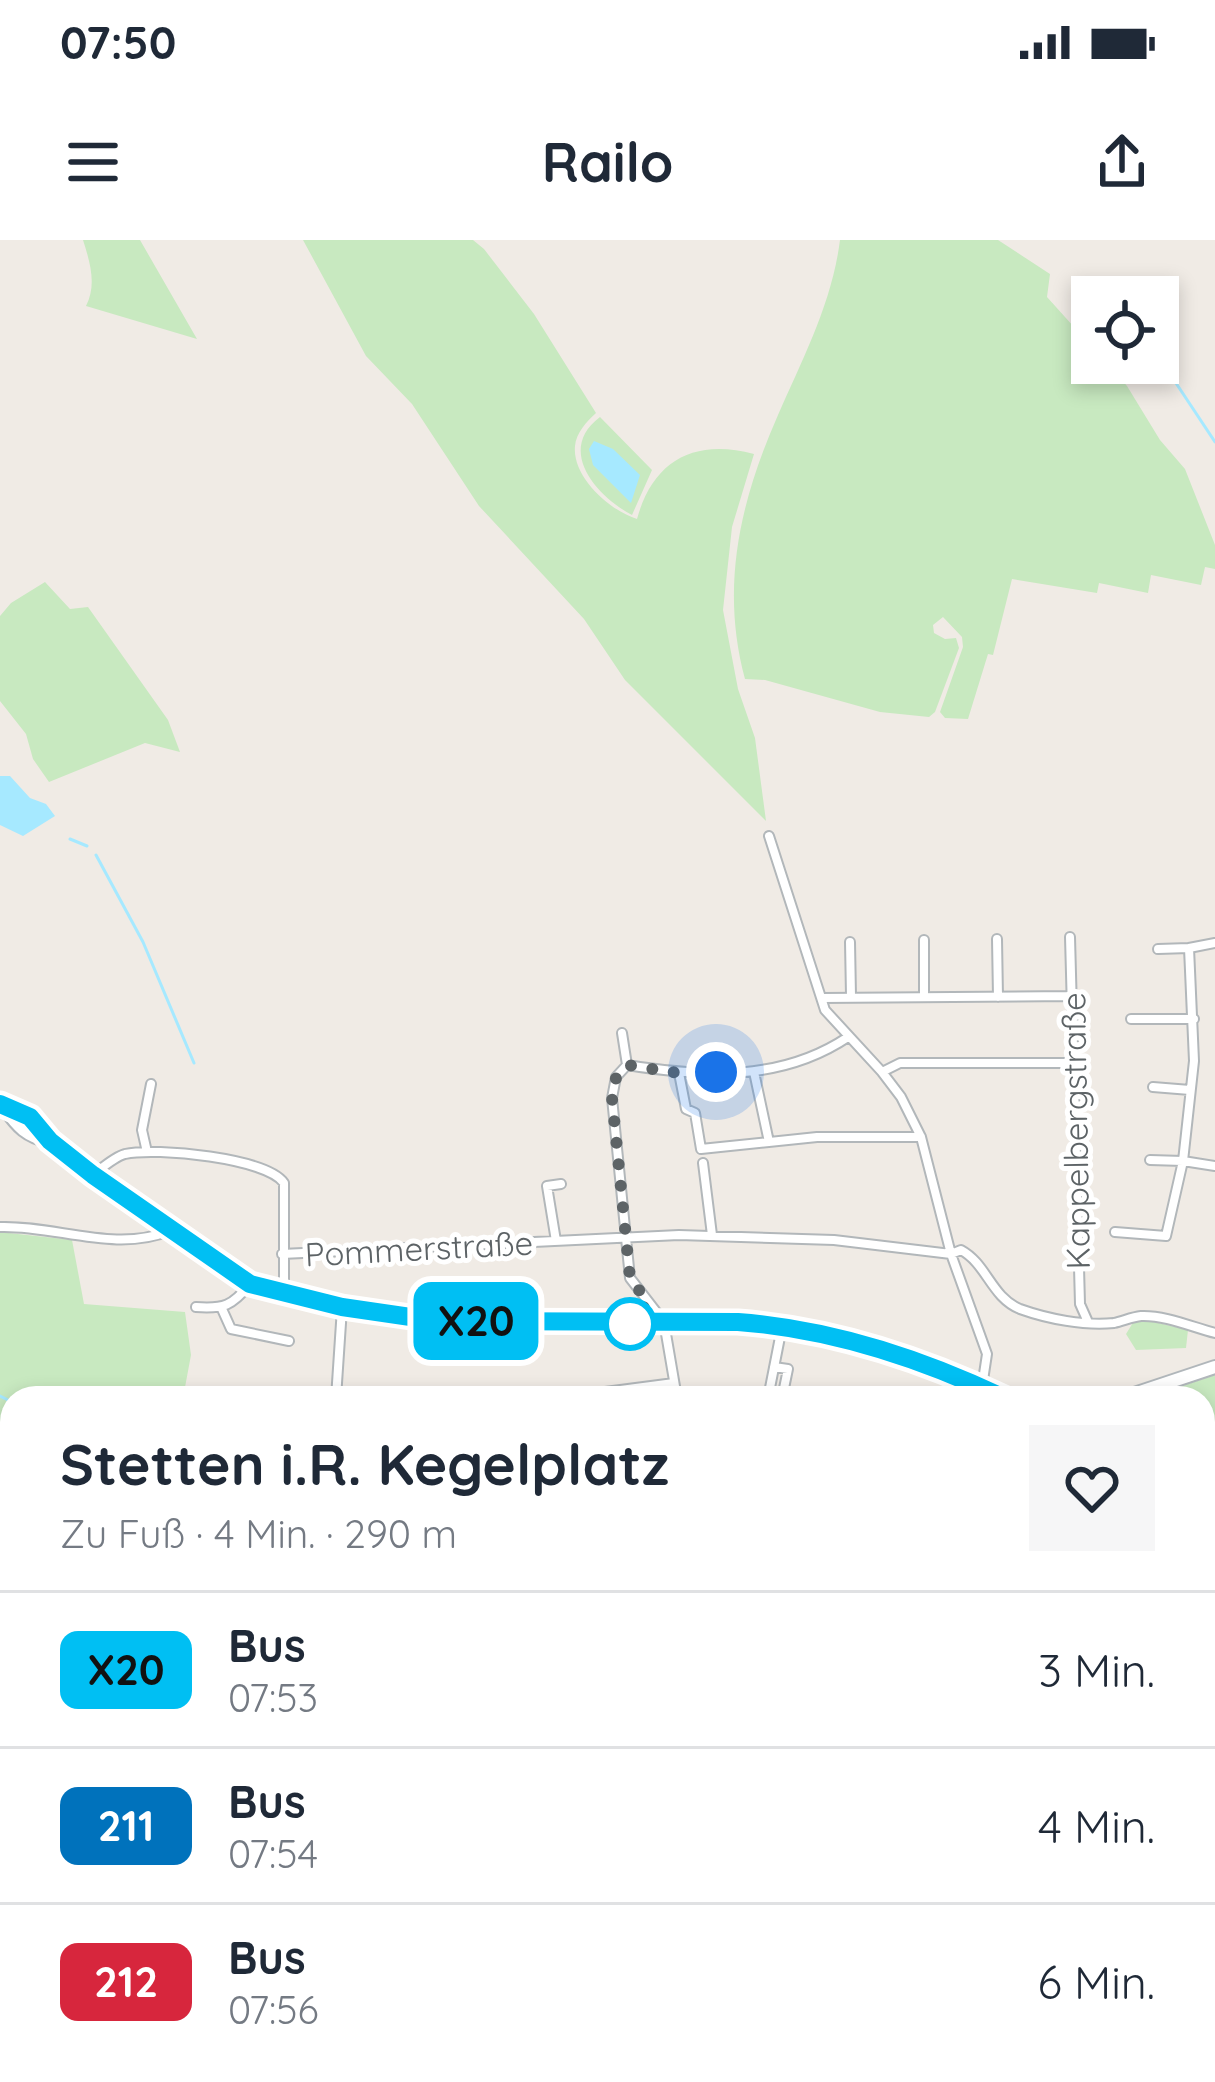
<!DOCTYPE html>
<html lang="de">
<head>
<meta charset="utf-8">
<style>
  body { margin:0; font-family:Quicksand,sans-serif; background:#f6f6f7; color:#1f2937; height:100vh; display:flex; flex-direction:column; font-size:45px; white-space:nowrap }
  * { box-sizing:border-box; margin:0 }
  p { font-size:39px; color:#747a83 }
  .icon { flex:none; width:66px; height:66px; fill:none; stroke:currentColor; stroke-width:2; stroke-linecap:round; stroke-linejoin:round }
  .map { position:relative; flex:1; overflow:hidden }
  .details { position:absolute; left:0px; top:1146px; width:1215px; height:696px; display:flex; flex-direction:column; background:#fff; border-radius:36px 36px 0 0; box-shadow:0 6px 18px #0003 }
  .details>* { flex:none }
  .badge { padding:0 24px; border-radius:18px; font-size:42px; line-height:78px }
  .tools { position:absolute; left:1071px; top:36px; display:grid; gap:24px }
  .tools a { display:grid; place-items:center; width:108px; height:108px; border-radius:0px; background:#fff; box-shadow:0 6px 18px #0003; font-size:60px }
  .you { position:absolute; width:60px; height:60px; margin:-30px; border:9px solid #fff; border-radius:50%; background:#1a73e8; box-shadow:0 0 0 18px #1a73e833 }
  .map>.badge { position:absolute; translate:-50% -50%; box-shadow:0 0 0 6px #fff }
  .round { display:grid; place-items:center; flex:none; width:126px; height:126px; border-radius:0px; background:#f6f6f7 }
  .overview { display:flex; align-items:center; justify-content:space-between; height:204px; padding:0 60px }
  h1 { font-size:57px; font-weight:800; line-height:90px }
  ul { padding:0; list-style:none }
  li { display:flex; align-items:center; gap:36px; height:156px; padding:0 60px; border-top:3px solid #e0e1e3 }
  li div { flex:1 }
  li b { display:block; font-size:45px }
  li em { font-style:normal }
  li .badge { min-width:132px; font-weight:700; text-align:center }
  .status { display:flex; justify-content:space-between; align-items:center; height:84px; padding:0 60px; background:#fff; direction:ltr }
  .status svg { height:33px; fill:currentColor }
  header { display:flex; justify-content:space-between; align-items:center; height:156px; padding:0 60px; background:#fff; font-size:54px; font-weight:800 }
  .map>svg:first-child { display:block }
  .green { fill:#c8e9c0 }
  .water { fill:#a6e9ff }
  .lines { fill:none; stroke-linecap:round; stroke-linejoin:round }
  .stream { stroke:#a6e9ff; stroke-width:3 }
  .minor-casing { stroke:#b2b7ba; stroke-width:12 }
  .secondary-casing { stroke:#b1b7bb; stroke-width:16 }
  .minor { stroke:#fff; stroke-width:8 }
  .secondary { stroke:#fff; stroke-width:12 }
  .line-casing { stroke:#fff; stroke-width:27 }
  .line { stroke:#00bff3; stroke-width:18 }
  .walk { stroke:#5d6366; stroke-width:12; stroke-dasharray:0 21.6 }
  .stop-dot { fill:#fff; stroke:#00bff3; stroke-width:6 }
  .labels { text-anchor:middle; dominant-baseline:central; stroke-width:10; stroke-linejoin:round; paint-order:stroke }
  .street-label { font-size:33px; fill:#5d6366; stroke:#fff }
</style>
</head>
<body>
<div class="status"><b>07:50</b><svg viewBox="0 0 49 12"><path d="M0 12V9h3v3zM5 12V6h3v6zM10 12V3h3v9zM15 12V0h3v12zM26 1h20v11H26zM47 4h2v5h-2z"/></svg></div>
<header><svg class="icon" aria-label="menu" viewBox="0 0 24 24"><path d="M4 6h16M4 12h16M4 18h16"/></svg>Railo<svg class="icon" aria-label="share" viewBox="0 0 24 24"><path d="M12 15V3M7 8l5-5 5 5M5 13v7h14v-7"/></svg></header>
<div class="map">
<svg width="1215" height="1842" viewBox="0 0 1215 1842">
  <rect width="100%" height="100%" fill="#f0ebe5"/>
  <path class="green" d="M83,0H140L197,99L86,66C97,45 90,22 83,0Z
    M303,0H473L484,9L534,74L596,173C587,181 576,193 575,206C572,238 611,271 637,279C653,220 695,198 754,214L732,287L723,370L738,449L755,498L766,581L625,440L584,379L479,266L412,164L366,116Z
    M840,0H998L1050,34L1047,57L1092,107V123H1107L1127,146L1160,200L1185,229L1215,305V329L1205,327L1201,345L1151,335L1148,353L1099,343L1097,353L1012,339L993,415L988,414L968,479L945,478L940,472L963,407L962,397L943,377L933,385L934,393L945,399L956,398L959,408L935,472L929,477L880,472L765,440L745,439C720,347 740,261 778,175C803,118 832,63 840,0Z
    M600,177L652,230L632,275C596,256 556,210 600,177Z
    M45,342L70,369L88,367L168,480L180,512L145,503L49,542L33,519L26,494L0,461V376L11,363Z
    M0,992L72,1000L84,1064L185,1072L191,1115L183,1158H12V1287L0,1282Z
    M1134,1081H1150L1188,1090L1186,1108L1136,1110L1126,1094Z
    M1215,1135V1228L1206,1243L1214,1249L1208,1260L1215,1265V1274L1203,1300V1158H1175L1179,1147Z"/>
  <path class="water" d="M594,201L613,209L640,235L631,263L593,225L589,209Z
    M0,536H10L30,558L46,564L55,576L23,596L0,585Z"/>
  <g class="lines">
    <path class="stream" d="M1166,128L1215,202
      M70,599L87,606
      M96,615L143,702L194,823
      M0,1156L12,1162
      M1203,1388L1215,1392"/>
    <defs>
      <path id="minor" d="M769,596L825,770L882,832L901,857L921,897L951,1014L987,1114L982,1147
        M1070,697L1080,1064L1088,1082
        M997,699L998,757
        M924,700V757
        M850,702L851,756
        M1158,709L1189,708
        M822,758L1072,756
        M1131,779H1194
        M622,793L627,825L616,837L612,858L630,1038L664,1082L677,1158
        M627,825C703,837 781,842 848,797
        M754,832L769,902
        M882,832L900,823H1074
        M679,833L686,869L695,873L701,909L817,897H921
        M1153,847L1190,850
        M147,912L142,890L151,844
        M1150,920L1183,921L1194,821L1189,708L1215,703
        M703,923L712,995
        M93,935C102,928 114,917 125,914C156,907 267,918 284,943V1052
        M0,987C55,985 115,1013 169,991
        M1115,992L1166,996L1183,921L1215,926
        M556,1001L547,946L561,944
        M282,1014L679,995L834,1000L951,1014L961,1010C987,1024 991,1057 1020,1069C1048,1079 1084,1086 1114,1083C1123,1081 1132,1077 1141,1076C1165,1075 1192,1087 1215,1093
        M196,1067C224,1069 232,1066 250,1044
        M222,1069L231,1089L289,1101
        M774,1127L788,1129L782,1158
        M336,1158L342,1068
        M559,1158L674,1143
        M768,1158L782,1087
        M0,1286L12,1291
        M1203,1312L1215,1321
        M1203,1420L1215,1423
        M1205,1601L1215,1587
        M1203,1683L1215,1687
        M1203,1709L1215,1724"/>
      <path id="secondary" d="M5,868C17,886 27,897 50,901
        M6,869L30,877L50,901L93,935L250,1044L342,1067L438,1081L738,1082C831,1089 920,1118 1004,1158
        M1122,1158L1215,1127"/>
    </defs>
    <use href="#minor" class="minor-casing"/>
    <use href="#secondary" class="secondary-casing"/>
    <use href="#minor" class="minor"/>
    <use href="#secondary" class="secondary"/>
  </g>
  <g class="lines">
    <defs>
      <path id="line" d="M0,864L30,877L50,901L93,935L250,1044L342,1067L438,1081L738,1082C831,1089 920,1118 1004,1158"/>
    </defs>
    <use href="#line" class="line-casing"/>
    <use href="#line" class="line"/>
    <path class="walk" d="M630,1084L648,1062L630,1038L612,858L616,838L627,825L679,833L716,832"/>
  </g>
  <circle class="stop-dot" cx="630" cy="1084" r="24"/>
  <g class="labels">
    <g class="street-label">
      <text transform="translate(1075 891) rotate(-91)">Kappelbergstraße</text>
      <text transform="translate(419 1008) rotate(-3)">Pommerstraße</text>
    </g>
  </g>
</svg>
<div class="tools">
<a><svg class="icon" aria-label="locate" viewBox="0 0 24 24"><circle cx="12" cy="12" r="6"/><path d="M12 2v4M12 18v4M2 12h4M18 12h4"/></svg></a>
</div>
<div class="you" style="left:716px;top:832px"></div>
<b class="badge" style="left:476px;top:1081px;background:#00bff3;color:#111">X20</b>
<section class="details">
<div class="overview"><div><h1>Stetten i.R. Kegelplatz</h1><p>Zu Fuß · 4 Min. · 290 m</p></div><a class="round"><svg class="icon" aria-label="heart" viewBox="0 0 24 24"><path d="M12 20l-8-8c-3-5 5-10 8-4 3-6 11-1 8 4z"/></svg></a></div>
<ul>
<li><span class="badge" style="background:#00bff3;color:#111">X20</span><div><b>Bus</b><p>07:53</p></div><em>3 Min.</em></li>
<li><span class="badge" style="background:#0072bc;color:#fff">211</span><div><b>Bus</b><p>07:54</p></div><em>4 Min.</em></li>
<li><span class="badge" style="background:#d7263d;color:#fff">212</span><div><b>Bus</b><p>07:56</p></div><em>6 Min.</em></li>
</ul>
</section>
</div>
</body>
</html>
